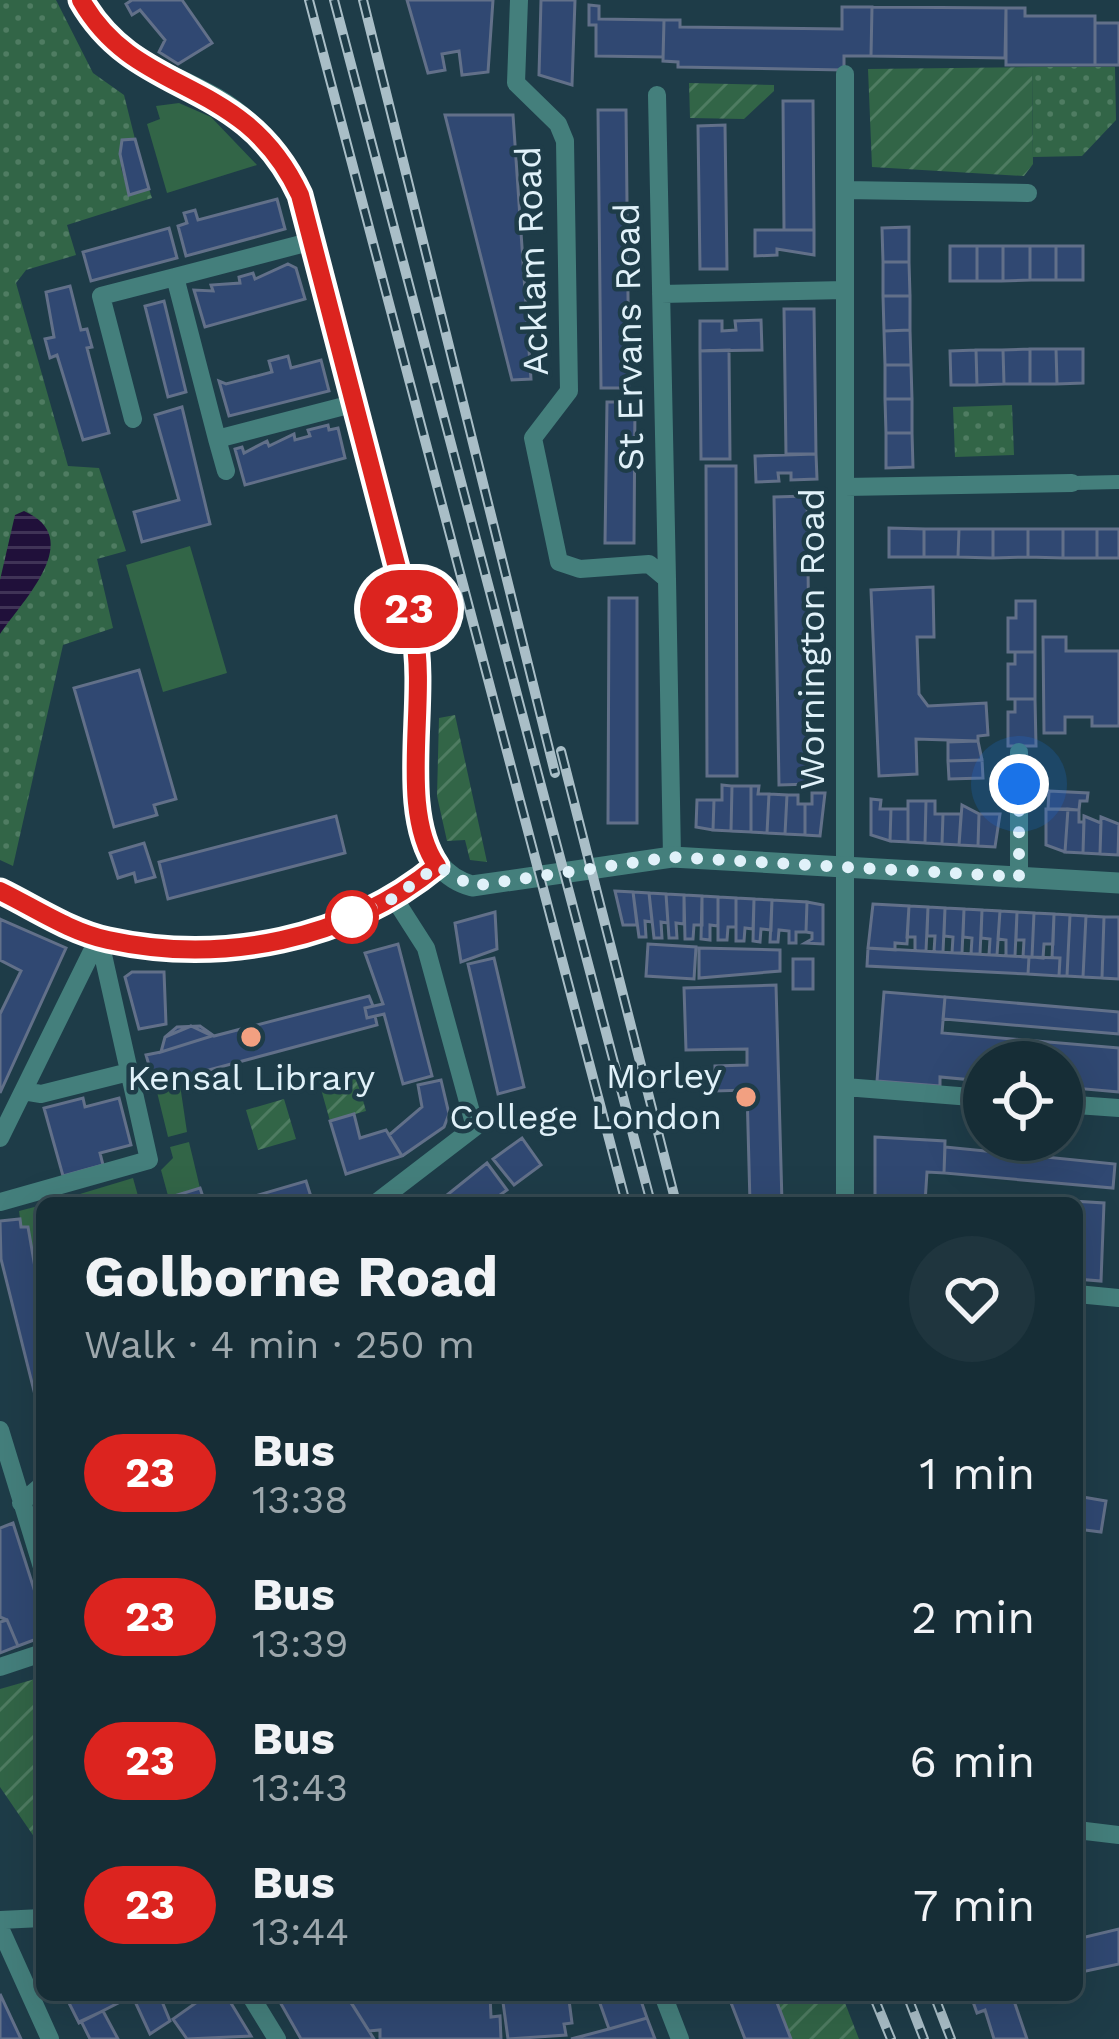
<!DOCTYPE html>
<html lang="en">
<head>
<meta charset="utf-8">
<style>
  body { margin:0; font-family:"Work Sans",sans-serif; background:#1f353e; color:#f1f3f6; height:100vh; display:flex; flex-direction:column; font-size:45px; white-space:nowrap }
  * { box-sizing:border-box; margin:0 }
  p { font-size:39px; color:#9ea8ad }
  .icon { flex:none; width:66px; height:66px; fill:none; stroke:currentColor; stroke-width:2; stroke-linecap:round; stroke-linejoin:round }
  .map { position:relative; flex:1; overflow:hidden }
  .panel { position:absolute; left:36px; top:1197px; width:1047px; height:804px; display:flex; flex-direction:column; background:#162d36; border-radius:18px; box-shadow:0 12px 48px #0002,0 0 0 3px #354951 }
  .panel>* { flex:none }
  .badge { padding:0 24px; border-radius:39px; font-size:42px; line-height:78px }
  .buttons { position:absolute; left:963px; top:1041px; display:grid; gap:24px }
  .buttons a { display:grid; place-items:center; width:120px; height:120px; border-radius:50%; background:#162d36; box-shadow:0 12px 48px #0002,0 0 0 3px #354951; font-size:60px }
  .you { position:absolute; width:60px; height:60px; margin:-30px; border:9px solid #fff; border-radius:50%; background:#1a73e8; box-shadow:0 0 0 18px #1a73e833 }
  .map>.badge { position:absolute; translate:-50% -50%; box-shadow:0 0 0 6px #fff }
  .round { display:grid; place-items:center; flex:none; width:126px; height:126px; border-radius:63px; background:#1f353e }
  .headline { display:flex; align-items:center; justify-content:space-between; height:204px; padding:0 48px }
  h1 { font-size:57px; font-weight:700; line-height:90px }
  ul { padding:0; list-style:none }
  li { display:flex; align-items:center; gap:36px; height:144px; padding:0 48px }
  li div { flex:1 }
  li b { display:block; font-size:45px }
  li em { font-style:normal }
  li .badge { min-width:132px; font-weight:700; text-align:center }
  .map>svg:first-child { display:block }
  .grass { fill:#326547 }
  .park { fill:url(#park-dots) }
  .garden { fill:url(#garden-furrows) }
  .water { fill:url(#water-rules) }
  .building { fill:#304872; stroke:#627089; stroke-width:3 }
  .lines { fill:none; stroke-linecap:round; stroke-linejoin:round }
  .pedestrian { stroke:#447f7c; stroke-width:14 }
  .minor { stroke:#447f7c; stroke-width:18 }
  .tertiary { stroke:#447f7c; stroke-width:21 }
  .rail-casing { stroke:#a9bec7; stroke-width:10 }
  .rail { stroke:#1e3c48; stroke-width:6; stroke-dasharray:18; stroke-linecap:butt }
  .line-casing { stroke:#fff; stroke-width:27 }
  .line { stroke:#dc241f; stroke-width:18 }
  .walk { stroke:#e0f1f9; stroke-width:12; stroke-dasharray:0 21.6 }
  .stop-dot { fill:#fff; stroke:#dc241f; stroke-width:6 }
  .poi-dot { fill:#f2a081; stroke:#1e3c48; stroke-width:4.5 }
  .labels { text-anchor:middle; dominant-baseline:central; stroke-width:9; stroke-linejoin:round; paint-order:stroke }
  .street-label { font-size:36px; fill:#e0f1f9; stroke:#1e3c48 }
  .poi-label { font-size:36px; fill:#e0f1f9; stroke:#1e3c48; text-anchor:end }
</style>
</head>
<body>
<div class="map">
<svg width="1119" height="2039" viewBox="0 0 1119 2039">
  <defs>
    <pattern id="park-dots" width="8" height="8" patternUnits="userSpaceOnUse" patternTransform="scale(3)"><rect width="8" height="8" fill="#326547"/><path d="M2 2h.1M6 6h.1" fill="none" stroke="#4f7c62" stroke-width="1.8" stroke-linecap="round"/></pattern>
    <pattern id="garden-furrows" width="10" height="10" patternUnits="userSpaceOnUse" patternTransform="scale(3)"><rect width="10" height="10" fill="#326547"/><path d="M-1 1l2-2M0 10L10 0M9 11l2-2" fill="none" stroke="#4f7c62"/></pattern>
    <pattern id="water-rules" width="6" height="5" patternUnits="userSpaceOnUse" patternTransform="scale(3)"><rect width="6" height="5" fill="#20103a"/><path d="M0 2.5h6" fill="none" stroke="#403357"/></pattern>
  </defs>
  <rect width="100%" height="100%" fill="#1e3c48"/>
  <path class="grass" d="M179,103L211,117L257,165L167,193L147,124L160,119L156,106Z
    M190,546L227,673L163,692L126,565Z
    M179,1078L187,1132L168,1137L155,1084Z
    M189,1142L200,1188L175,1195L176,1203H170L161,1170L173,1158L170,1147Z
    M133,1178L140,1203H50Z
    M42,1205V1308L28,1228L21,1227L19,1211Z"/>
  <path class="park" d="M0,0H56L93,73L124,95L135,139L122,141L121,168L129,195L149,189L152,198L67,225L76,255L26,270L16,283L68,466L99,468L126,551L97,559L113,628L63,645L13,866L0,860Z
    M1032,67H1115L1116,120L1082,156L1033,157Z
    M1012,405L1014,455L955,457L953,407Z"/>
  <path class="garden" d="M1032,67L1033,164L1024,176L872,167L868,69Z
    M689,83L774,85V91L744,119L690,118Z
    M455,715L487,862L470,860L465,840L447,841L437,796L439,718Z
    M355,1072L366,1111L330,1121L319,1082Z
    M284,1099L296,1139L258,1150L246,1110Z
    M42,1677V1884L34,1864L39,1844L0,1787V1689Z
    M775,1995H842L859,2039H791Z"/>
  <path class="water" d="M24,511C86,538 24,599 0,634V580L15,515Z"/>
  <path class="building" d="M132,0H182L212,43L178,64L159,52L165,40L140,10L132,15L126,4Z
    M407,0H493L488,72L462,75L459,51L442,54L445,70L428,73Z
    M541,0H575L572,85L539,75Z
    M589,5L599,6V19L664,20L663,57L596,56V25H589Z
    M842,7H872L871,56H844V70L678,67V62L663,61L664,20H680V27L842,29Z
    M872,7L1006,8L1005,58L871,56Z
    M1006,8H1025V16H1095V65H1006Z
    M1095,23H1119V65H1095Z
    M783,101H813L814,230H784Z
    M598,110H626L629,388H601Z
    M445,115H513L531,379L512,380Z
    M725,125L727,269H700L698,126Z
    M135,139L149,189L129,195L120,154L122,140Z
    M277,199L285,229L186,256L178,226L187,223L184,213L195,210L198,220Z
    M909,227V262H883L882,228Z
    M169,228L177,258L91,281L83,252Z
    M755,230H814V255L777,249V255L755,256Z
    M950,246H977V281H950Z
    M977,246H1003V281H977Z
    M1003,246H1030V280L1003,281Z
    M1030,246H1056V280H1030Z
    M1056,246H1083V280H1056Z
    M883,262H909L910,296H883Z
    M288,264L296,268L305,299L205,327L194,290L213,291L211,285L240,283L239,277L253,273L255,279Z
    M70,286L81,330L87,329L92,347L87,348L109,433L83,440L57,355L50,358L45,339L54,337L46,292Z
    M883,296H910V330L884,331Z
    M164,301L186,392L168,397L145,306Z
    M784,309H814L816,454H786Z
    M761,320L762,350L700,351V321H722V331L736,330L735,321Z
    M910,330L911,365H885L884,331Z
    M1030,349H1056L1057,384H1030Z
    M1030,349V384H1004L1003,350Z
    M1056,349H1083V383L1057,384Z
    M729,350L730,459H701L700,351Z
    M976,350H1003L1004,384L977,385Z
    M976,350L977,385H951L950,351Z
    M288,356L291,368L321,360L329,391L229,416L219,381L226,384L272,372L269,361Z
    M885,365H911L912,399H885Z
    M885,399H912V433H886Z
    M607,402H635L634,543H605Z
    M182,407L210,524L142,542L134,512L179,500L155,415Z
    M328,425L329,430L338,428L345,458L245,485L235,449L242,447L244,453L267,441L269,446L294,434L295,440L310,436L308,430Z
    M886,433H912L913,467L886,468Z
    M816,454L817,479L791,480V473H778L779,481L756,482L755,456Z
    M706,466H736L737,776H707Z
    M807,496L811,784L779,785L774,497Z
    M889,528L924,529V557H889Z
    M924,529H959L958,557H924Z
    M959,529H993V558L958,557Z
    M993,529H1028V557L993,558Z
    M1028,529H1063V558L1028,557Z
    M1063,529H1097V558H1063Z
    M1097,529H1119V558H1097Z
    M933,587L934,637H917L919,694L928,706L986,703L988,735L978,736V741L916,739L917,774L879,776L871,590Z
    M609,598H637V823H608Z
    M1016,601H1035V652H1008V618H1016Z
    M1043,637H1066V651H1119V726H1092V717H1065V733H1044Z
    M1015,652H1035V699H1008V664H1015Z
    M139,670L176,799L154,805L157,815L114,827L74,688Z
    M1015,699H1035L1036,746H1008V712H1015Z
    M978,741L982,760L948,761V742Z
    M982,760L983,778L949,779L948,761Z
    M722,785L732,786L731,831L713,830L714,800H722Z
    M732,786H751V832L731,831Z
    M751,786H759L758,794H769L767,833L751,832Z
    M1049,791L1088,793L1087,801H1080L1079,810L1048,809Z
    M812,793H825L820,836L805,835V804H812Z
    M769,794L787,795L785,834L767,833Z
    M787,795H798V804H805V835L785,834Z
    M871,799L881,800L880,809H891L890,841L871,835Z
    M697,800H714L713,830L696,827Z
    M908,801H926L925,843L908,842Z
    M926,801H935V814H943L942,844L925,843Z
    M962,805L979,814L978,846L959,845Z
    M891,809H908V842L890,841Z
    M1046,809H1068L1065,852L1046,845Z
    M1068,809L1079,810V822H1084L1083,853L1065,852Z
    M943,814H961L959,845L942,844Z
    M979,814H1000L995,847L978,846Z
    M336,816L345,853L168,899L159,862Z
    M1084,816L1101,823L1100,854L1083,853Z
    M1101,817L1119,824L1118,855L1100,854Z
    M144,843L155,877L136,882L134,873L118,878L110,853Z
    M615,891L633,892L637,925H623Z
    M633,892L649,893L652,922L645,921L646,937H639Z
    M649,893L666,894L668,923L661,922L662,938H654Z
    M666,894L684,895V924L676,923L677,938H669Z
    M684,895L702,896V925H694L693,939H685Z
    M702,896L718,897V926L710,925V940L701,939Z
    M718,897L736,898V927H728L727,940H718Z
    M736,898L754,899L753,929L745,928L744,941H736Z
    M754,899L772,900L771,930L761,929L760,942L753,941Z
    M772,900L807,902L806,932H796V943H789V931L779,930L778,942H770Z
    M807,902L823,905V944L805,943L812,939V933L806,932Z
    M873,904L909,906L907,944L895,943V950L868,948Z
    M909,906L928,907L926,951H915V937H907Z
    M928,907L945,908L943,952H934L935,936H927Z
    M945,908L964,909L962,953H952L953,937L944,936Z
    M964,909L982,910L980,954H971L972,938L963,937Z
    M982,910L1000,911L997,955H989L990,939L981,938Z
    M1000,911L1017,912L1015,956H1006V940L998,939Z
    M495,912L497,949L461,962L455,923Z
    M1017,912L1034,913L1032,957H1023L1024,940H1016Z
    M1034,913L1054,914L1053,944H1044L1043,958L1032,957Z
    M1054,914L1070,915L1067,976H1059L1060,958H1052Z
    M1070,915L1086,916L1083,977L1067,976Z
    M1086,916L1104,917L1102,978L1083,977Z
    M1104,917H1119V979L1102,978Z
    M0,919L66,948L0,1093V1014L21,971L0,960Z
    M398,944L432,1076L403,1084L384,1014L367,1018L365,1008L383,1004L365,953Z
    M648,944L696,947L694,979L646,976Z
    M699,948L780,950V971L699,978Z
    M868,948L1029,957L1028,974L867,966Z
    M1029,957L1060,958L1059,976L1028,974Z
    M494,958L524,1087L498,1094L468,964Z
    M793,959H813V989H793Z
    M132,972H164L166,1024L139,1029L125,977Z
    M776,985L782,1203H750L747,1090L715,1091V1066L747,1065V1049L686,1050L684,988Z
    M884,992L945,997L942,1033L1119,1048V1092L1062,1087V1062H984V1081L940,1077V1086L877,1081Z
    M369,996L373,1006L365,1008L367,1018L375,1016L377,1025L179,1078L177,1072L153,1079L146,1055L161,1052L165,1037L177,1027L200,1026L214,1036Z
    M945,997L1119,1012V1034L943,1019Z
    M191,1026L212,1036L161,1052L165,1037Z
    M441,1080L449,1114L444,1127L402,1156L389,1135L422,1107L418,1085Z
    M83,1098L85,1107L119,1098L131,1145L100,1153L103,1165L63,1176L44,1108Z
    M354,1114L360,1138L386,1130L402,1156L346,1174L330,1121Z
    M875,1137L945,1141L944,1173L927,1172L925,1203H875Z
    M522,1138L541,1165L514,1185L493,1159Z
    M945,1147L1115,1164L1113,1188L944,1173Z
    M487,1163L507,1190L489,1203H437Z
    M306,1181L313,1203H231Z
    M200,1188L205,1203H176L174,1196Z
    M1056,1200L1104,1203L1101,1281L1077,1279V1203Z
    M20,1219L21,1227H28L42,1308V1423L1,1259L0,1221Z
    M1077,1496L1106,1501L1101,1532L1077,1529Z
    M13,1523L42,1614V1637L18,1646L7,1620L0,1617V1528Z
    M7,1620L18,1646L0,1653V1622Z
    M1119,1929V1964L1077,1973V1939Z
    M0,1994L21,2039H0Z
    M65,1995H117L120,2002L79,2023Z
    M132,1995H190V1996L161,1999L170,2021L150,2034Z
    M207,1995H226L251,2036L187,2039L173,2019Z
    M276,1995H346L374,2039H301Z
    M402,1995H490L491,2017L500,2016L501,2039H380V2030L369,2031L349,1999Z
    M502,1995H561L562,2001L569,2000L572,2023L564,2024L566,2035L508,2039Z
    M597,1995H639L647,2018L609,2029Z
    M728,1995H774L791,2039H745Z
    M983,1995H1012L1027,2039H994L985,2010L977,2013L972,1999Z
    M103,2011L118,2039H90L81,2021Z
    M647,2018L655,2039H571L609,2029Z"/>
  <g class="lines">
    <path class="pedestrian" d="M1072,483L1119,482"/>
    <path class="minor" d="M519,0L516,83L558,124L565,141L569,391L533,438L559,562L580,569L649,564L667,579L672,857
      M845,74V1203
      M657,95L667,579
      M845,190L1028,193
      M313,241L175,277L217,439L356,403
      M661,294L845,290
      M133,419L101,296L175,277
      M217,439L226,471
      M845,487L1072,483
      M1019,752V877
      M0,891C35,908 70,932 108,940C222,965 348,940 437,865
      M845,1087L984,1098
      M23,1091L41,1094L129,1072
      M1062,1104L1119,1108
      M0,1138L99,937
      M0,1202L149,1160L99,937
      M376,1203L475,1127L426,948L394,898
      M1077,1294L1119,1298
      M0,1430L42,1567
      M21,1503L42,1485
      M0,1667L42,1653
      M1077,1830L1119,1835
      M0,1920L42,1918
      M0,1928L50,2039
      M250,1995L277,2039
      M663,1995L680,2039"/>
    <path class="tertiary" d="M82,0C117,63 157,65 215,98C255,121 281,154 300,195L409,606C412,624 418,642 420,661C425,725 389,863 472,886L672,857L1119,883"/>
    <defs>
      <path id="rail" d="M309,0L626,1203
        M334,0L651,1203
        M363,0L555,773
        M561,751L676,1203
        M873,1995L891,2039
        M907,1995L924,2039
        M934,1995L951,2039"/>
    </defs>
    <use href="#rail" class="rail-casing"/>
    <use href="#rail" class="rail"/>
  </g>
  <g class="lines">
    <defs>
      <path id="line" d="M0,891C35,908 70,932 108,940C222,965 347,940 437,866C397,809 428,701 414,633L300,195C243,73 138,100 81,0"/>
    </defs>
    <use href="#line" class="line-casing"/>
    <use href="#line" class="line"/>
    <path class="walk" d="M352,917L394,898L437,866L472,886L672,857L1019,877V784"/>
  </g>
  <circle class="stop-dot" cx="352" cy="917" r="24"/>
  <g class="poi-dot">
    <circle cx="251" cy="1037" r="12"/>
    <circle cx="746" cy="1097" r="12"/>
  </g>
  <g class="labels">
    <g class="street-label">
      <text transform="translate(532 261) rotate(-92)">Acklam Road</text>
      <text transform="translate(629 337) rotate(-91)">St Ervans Road</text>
      <text transform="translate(812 639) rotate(-90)">Wornington Road</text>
    </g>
    <g class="poi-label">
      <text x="722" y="1076">Morley<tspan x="722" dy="41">College London</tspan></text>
      <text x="251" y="1078" text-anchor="middle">Kensal Library</text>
    </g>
  </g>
</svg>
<div class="buttons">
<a><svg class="icon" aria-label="locate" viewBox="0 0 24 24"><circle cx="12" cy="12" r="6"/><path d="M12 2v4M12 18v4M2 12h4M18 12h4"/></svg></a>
</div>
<div class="you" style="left:1019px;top:784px"></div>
<b class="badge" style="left:409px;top:609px;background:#dc241f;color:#fff">23</b>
<section class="panel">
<div class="headline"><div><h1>Golborne Road</h1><p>Walk · 4 min · 250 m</p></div><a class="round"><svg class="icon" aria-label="heart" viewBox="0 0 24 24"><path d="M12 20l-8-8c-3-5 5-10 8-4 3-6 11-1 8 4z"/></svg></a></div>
<ul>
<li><span class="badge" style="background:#dc241f;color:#fff">23</span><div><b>Bus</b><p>13:38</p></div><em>1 min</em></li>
<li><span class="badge" style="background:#dc241f;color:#fff">23</span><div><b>Bus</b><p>13:39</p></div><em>2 min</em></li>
<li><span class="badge" style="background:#dc241f;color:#fff">23</span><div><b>Bus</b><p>13:43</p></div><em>6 min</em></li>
<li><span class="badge" style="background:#dc241f;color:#fff">23</span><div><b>Bus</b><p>13:44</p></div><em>7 min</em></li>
</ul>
</section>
</div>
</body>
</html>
